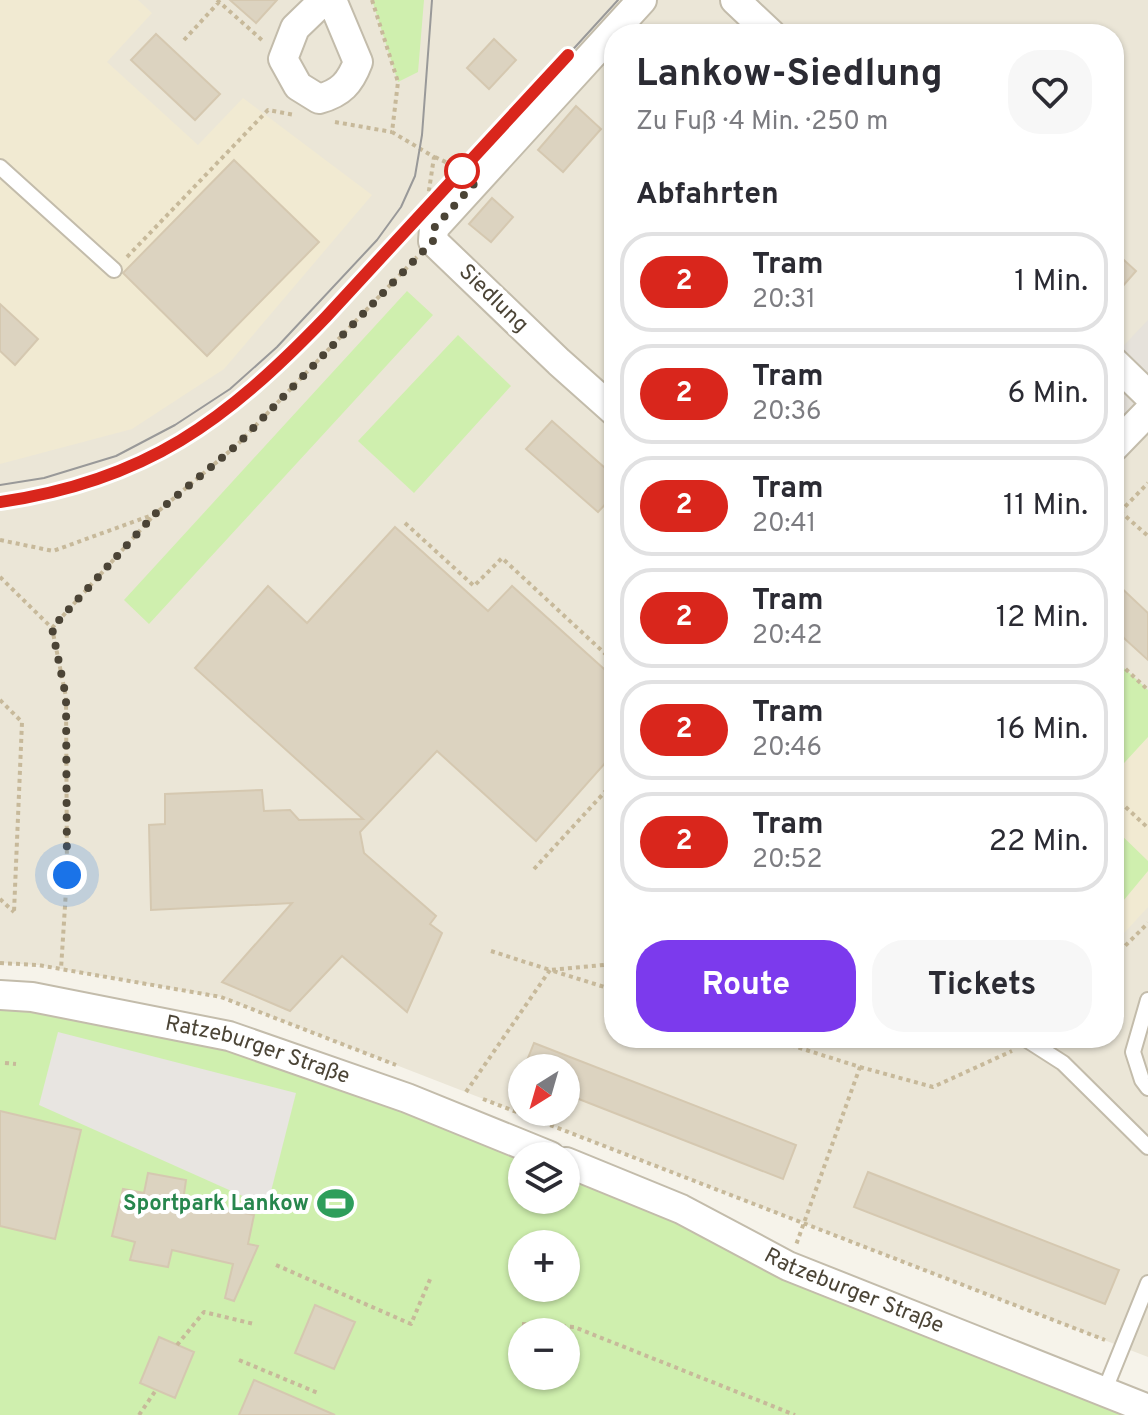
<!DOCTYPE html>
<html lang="de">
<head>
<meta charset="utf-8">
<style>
  body { margin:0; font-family:Overpass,sans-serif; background:#f7f7f7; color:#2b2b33; height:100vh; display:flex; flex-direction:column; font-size:30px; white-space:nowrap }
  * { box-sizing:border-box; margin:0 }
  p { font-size:26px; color:#7c7c81 }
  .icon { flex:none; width:44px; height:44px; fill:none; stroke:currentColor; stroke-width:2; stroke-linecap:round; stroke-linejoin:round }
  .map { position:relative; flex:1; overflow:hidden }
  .side { position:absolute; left:604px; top:24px; width:520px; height:1024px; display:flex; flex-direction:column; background:#fff; border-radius:32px; box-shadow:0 2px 6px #0004 }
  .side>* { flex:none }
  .badge { padding:0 16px; border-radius:26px; font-size:28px; line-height:52px }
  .needle { width:52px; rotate:217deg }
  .controls { position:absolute; left:508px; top:1054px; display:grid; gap:16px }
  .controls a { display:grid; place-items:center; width:72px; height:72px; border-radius:50%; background:#fff; box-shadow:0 2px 6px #0004; font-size:40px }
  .you { position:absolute; width:40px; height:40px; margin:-20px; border:6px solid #fff; border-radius:50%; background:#1a73e8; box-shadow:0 0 0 12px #1a73e833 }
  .map>.badge { position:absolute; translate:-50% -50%; box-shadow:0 0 0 4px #fff }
  h2 { padding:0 32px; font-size:30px; line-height:72px }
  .round { display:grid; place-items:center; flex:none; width:84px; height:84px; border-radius:32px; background:#f7f7f7 }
  .overview { display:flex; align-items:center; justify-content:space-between; height:136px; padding:0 32px }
  h1 { font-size:38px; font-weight:700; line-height:60px }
  .cta { display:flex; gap:16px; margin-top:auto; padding:16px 32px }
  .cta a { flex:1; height:92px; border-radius:32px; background:#7c3aed; color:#fff; font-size:32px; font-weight:700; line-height:92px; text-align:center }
  .cta a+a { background:#f7f7f7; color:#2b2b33 }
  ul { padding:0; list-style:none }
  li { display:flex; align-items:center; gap:24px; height:100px; margin:0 16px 12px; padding:0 16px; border:4px solid #e1e1e2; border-radius:32px }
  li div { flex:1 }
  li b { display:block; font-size:30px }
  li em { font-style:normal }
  li .badge { min-width:88px; font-weight:700; text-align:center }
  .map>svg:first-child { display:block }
  .residential { fill:#ebe6d7; fill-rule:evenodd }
  .industrial { fill:#e6e2db }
  .education { fill:#f1ead2 }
  .green { fill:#cfefae; fill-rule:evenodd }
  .parking { fill:#e8e5e1 }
  .building { fill:#dcd3c0; stroke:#d5c8b0; stroke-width:2 }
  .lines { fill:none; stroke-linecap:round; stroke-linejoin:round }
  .lane-casing { stroke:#c3bcab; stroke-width:18 }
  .street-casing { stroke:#c3bcab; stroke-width:32 }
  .path { stroke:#c7b99a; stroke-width:4; stroke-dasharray:4 4; stroke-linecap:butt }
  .lane { stroke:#fff; stroke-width:14 }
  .street { stroke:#fff; stroke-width:28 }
  .tram { stroke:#999; stroke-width:2 }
  .line-casing { stroke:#fff; stroke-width:18 }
  .line { stroke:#d9261c; stroke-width:12 }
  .walk { stroke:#4b4436; stroke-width:8; stroke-dasharray:0 14.4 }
  .stop-dot { fill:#fff; stroke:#d9261c; stroke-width:4 }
  .labels { text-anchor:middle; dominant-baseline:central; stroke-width:8; stroke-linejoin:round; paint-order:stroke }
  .street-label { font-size:22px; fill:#4b4436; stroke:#fff }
  .leisure-label { font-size:22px; font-weight:bold; fill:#27864d; stroke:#fff; text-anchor:end }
</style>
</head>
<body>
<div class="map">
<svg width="1148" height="1415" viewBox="0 0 1148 1415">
  <rect width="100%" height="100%" fill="#f6f3ea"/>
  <path class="residential" d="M0,0H1148V1357L221,997L38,965L0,963ZM614,34H1114V1038H614ZM522,1068H566V1112H522Z"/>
  <path class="industrial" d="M1148,320V412L1114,447V356Z"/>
  <path class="education" d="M0,0H138L152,13L107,62L198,145L243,98L372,195L224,369L132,429L0,464Z
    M1114,668L1148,700V907L1114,944Z"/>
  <path class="green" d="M372,0H424L418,72L398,82Z
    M407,291L433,315L149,624L124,600Z
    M458,335L511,386L414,493L358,441Z
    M1114,659L1148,690V737L1114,774Z
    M1114,828L1148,861V871L1114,912Z
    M0,995L229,1036L522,1156V1200H566V1162L1148,1415H0ZM522,1244H566V1288H522ZM522,1332H566V1376H522Z"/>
  <path class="parking" d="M58,1032L296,1093L267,1207L39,1105Z"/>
  <path class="building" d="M230,0H277L256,23Z
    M156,34L220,94L195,120L131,60Z
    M494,39L516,60L489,89L467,68Z
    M576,106L601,129L563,172L538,150Z
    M234,160L319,242L207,356L123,273Z
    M492,198L513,217L491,242L469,224Z
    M1114,251L1136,271L1114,296Z
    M0,304L38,339L15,365L0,351Z
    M552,421L614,476V495L598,512L526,449Z
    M395,527L488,611L512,586L614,678V753L536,841L437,751L360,832L364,853L436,916L430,924L442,933L407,1012L342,956L290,1011L222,982L292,903L151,910L149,825L165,824V794L262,790L264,811L290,810L299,820L363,819L195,668L268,586L307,623Z
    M1114,581L1148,613V660L1114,629Z
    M534,1043L796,1145L783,1179L566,1094V1068H524Z
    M0,1111L81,1130L55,1239L0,1226Z
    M868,1172L1119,1270L1105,1304L854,1207Z
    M148,1173L186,1180L183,1201L254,1215L248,1244L258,1246L234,1301L225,1298L233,1264L172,1250L168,1267L130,1260L135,1242L112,1236L123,1189L144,1193Z
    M315,1305L355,1322L334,1369L295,1353Z
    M159,1337L194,1352L175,1398L140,1383Z
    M254,1380L335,1415H239Z"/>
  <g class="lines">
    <defs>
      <path id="lane" d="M0,167L114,270
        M1148,1000L1133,1052L1142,1080L1148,1088
        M1024,1038L1063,1063L1148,1147
        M1104,1392L1148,1283"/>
      <g id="street">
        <path d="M324,0L295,28L283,59L298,86L319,99C341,93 350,83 358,62L332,0"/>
        <path d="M735,0L771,34"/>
        <path d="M1114,362L1148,395"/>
        <path d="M614,411L559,362L433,241L434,228L642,0"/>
        <path d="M1114,447L1148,412"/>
        <path id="s1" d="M0,995L32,997L229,1036L407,1098L550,1156"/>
        <path id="s2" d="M566,1162L681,1209L788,1266L1148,1409"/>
      </g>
    </defs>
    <use href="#lane" class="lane-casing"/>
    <use href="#street" class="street-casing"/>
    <path class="path" d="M217,0L263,41
      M372,0L398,82L392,132L434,157L428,197
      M184,40L219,2
      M335,122L392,132
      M435,157L454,166
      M127,257L268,110L295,115
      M1114,506L1148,536
      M1114,518L1148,483
      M405,523L474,586L502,558L614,662
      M0,540L53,551L155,514L237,445L417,257
      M0,577L52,628L66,697L67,875L61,969
      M52,628L153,516
      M1114,658L1148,690
      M0,700L22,722L14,912
      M1114,796L1148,828
      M534,869L614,782
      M0,899L14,912
      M491,951L550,970L614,964
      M1114,957L1148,923
      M0,963L38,965L221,997L396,1065
      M768,1038L860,1067L796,1245
      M5,1063L16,1064
      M860,1067L933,1087L1012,1051
      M466,1092L550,970L614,990
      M483,1099L1105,1340
      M276,1265L411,1324L431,1277
      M522,1324L574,1327L795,1415
      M177,1345L204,1312L254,1324
      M239,1360L318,1393
      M139,1415L156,1390"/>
    <use href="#lane" class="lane"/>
    <use href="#street" class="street"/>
    <path class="tram" d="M0,485L44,478L116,456L175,425L230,389L277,347L377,240L401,207L415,176L422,135L432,0
      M0,502C64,493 127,475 183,441C258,396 317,328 375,265C457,177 537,89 618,0"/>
  </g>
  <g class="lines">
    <defs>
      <path id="line" d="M0,502C146,481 226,421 326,317L568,55"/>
    </defs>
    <use href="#line" class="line-casing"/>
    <use href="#line" class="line"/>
    <path class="walk" d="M67,875L66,697L52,628L155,514L237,445L433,241L434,228L474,184L462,171"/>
  </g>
  <defs>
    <symbol id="stadium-bare" viewBox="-9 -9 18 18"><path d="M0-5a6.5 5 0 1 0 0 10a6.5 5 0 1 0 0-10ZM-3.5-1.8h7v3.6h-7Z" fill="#2e9e5b" stroke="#fff" stroke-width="2.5" paint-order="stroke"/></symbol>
  </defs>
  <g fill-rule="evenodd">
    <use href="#stadium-bare" x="310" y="1178" width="51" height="51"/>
  </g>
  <circle class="stop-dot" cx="462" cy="171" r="16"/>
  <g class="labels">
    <g class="street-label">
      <text transform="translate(493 299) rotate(44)">Siedlung</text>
      <text stroke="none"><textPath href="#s1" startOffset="264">Ratzeburger Straße</textPath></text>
      <text stroke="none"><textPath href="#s2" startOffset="316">Ratzeburger Straße</textPath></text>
    </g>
    <g class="leisure-label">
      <text x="309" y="1204">Sportpark Lankow</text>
    </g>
  </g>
</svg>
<div class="controls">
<a><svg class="needle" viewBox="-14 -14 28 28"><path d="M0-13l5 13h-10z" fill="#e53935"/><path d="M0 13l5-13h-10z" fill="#7c7c81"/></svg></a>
<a><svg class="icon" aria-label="layers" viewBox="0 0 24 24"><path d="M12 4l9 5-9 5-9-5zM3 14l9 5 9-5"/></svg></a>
<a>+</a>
<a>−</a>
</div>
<div class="you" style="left:67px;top:875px"></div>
<section class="side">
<div class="overview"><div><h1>Lankow-Siedlung</h1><p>Zu Fuß · 4 Min. · 250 m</p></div><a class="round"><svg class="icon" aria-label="heart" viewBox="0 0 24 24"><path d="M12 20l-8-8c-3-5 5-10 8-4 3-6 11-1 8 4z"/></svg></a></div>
<h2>Abfahrten</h2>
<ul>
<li><span class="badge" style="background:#d9261c;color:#fff">2</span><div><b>Tram</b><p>20:31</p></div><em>1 Min.</em></li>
<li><span class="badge" style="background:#d9261c;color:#fff">2</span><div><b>Tram</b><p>20:36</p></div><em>6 Min.</em></li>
<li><span class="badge" style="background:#d9261c;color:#fff">2</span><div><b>Tram</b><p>20:41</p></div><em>11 Min.</em></li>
<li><span class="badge" style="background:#d9261c;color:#fff">2</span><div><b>Tram</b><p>20:42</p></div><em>12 Min.</em></li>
<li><span class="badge" style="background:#d9261c;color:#fff">2</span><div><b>Tram</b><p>20:46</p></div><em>16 Min.</em></li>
<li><span class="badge" style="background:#d9261c;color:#fff">2</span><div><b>Tram</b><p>20:52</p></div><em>22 Min.</em></li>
</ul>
<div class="cta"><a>Route</a><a>Tickets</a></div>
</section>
</div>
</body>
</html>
